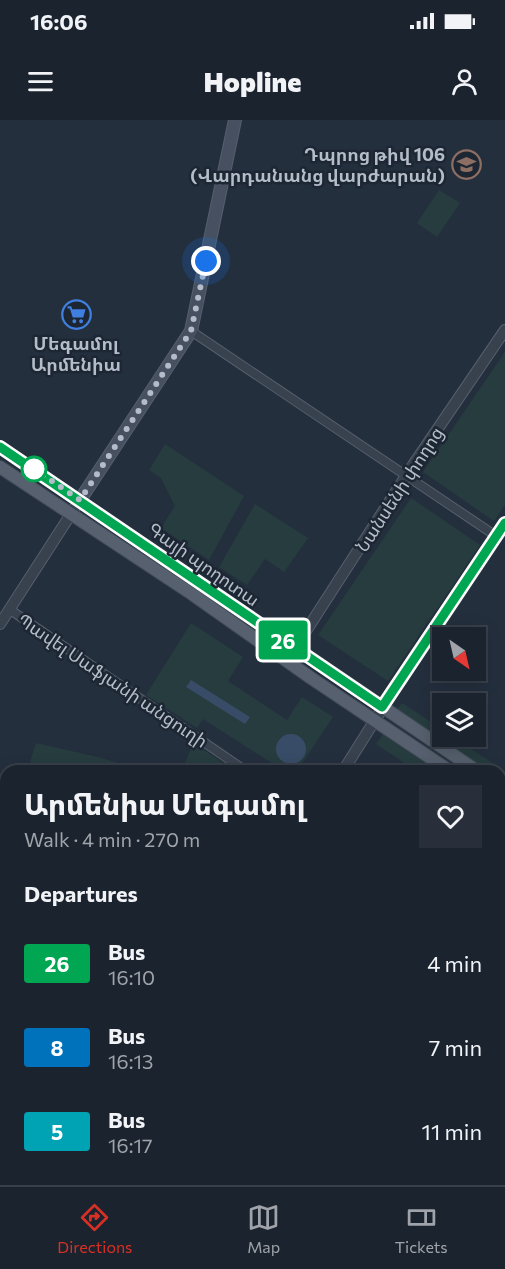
<!DOCTYPE html>
<html lang="en">
<head>
<meta charset="utf-8">
<style>
  body { margin:0; font-family:Commissioner,"Noto Sans Armenian",sans-serif; background:#282f3a; color:#f1f3f6; height:100vh; display:flex; flex-direction:column; font-size:22px; white-space:nowrap }
  * { box-sizing:border-box; margin:0 }
  p { font-size:20px; color:#a0a4aa }
  .icon { flex:none; width:33px; height:33px; fill:none; stroke:currentColor; stroke-width:2; stroke-linecap:round; stroke-linejoin:round }
  .map { position:relative; flex:1; overflow:hidden }
  .panel { position:absolute; left:0px; top:645px; width:506px; height:420px; display:flex; flex-direction:column; background:#1b232e; border-radius:18px 18px 0 0; box-shadow:0 3px 15px #0003,0 0 0 2px #39404a }
  .panel>* { flex:none }
  .badge { padding:0 12px; border-radius:4px; font-size:21px; line-height:39px }
  .needle { width:39px; rotate:146deg }
  .tools { position:absolute; left:432px; top:507px; display:grid; gap:12px }
  .tools a { display:grid; place-items:center; width:54px; height:54px; border-radius:0px; background:#1b232e; box-shadow:0 3px 15px #0003,0 0 0 2px #39404a; font-size:30px }
  .you { position:absolute; width:30px; height:30px; margin:-15px; border:4px solid #fff; border-radius:50%; background:#1a73e8; box-shadow:0 0 0 9px #1a73e833 }
  .map>.badge { position:absolute; translate:-50% -50%; box-shadow:0 0 0 3px #fff }
  h2 { padding:0 24px; font-size:22px; line-height:54px }
  .round { display:grid; place-items:center; flex:none; width:63px; height:63px; border-radius:0px; background:#282f3a }
  .head { display:flex; align-items:center; justify-content:space-between; height:102px; padding:0 24px }
  h1 { font-size:28px; font-weight:800; line-height:45px }
  ul { padding:0; list-style:none }
  li { display:flex; align-items:center; gap:18px; height:84px; padding:0 24px }
  li div { flex:1 }
  li b { display:block; font-size:22px }
  li em { font-style:normal }
  li .badge { min-width:66px; font-weight:700; text-align:center }
  .status { display:flex; justify-content:space-between; align-items:center; height:42px; padding:0 30px; background:#1b232e; direction:ltr }
  .status svg { height:16px; fill:currentColor }
  header { display:flex; justify-content:space-between; align-items:center; height:78px; padding:0 24px; background:#1b232e; font-size:27px; font-weight:800 }
  .dock { display:flex; justify-content:space-around; align-items:center; height:84px; border-top:2px solid #39404a; background:#1b232e; font-size:16px; color:#a0a4aa }
  .dock a { display:grid; justify-items:center; gap:3px }
  .dock .on { color:#d93025 }
  .map>svg:first-child { display:block }
  .green { fill:#263c3f }
  .water { fill:#394c67 }
  .lines { fill:none; stroke-linecap:round; stroke-linejoin:round }
  .minor-casing { stroke:#565f6c; stroke-width:10 }
  .tertiary-casing { stroke:#565f6c; stroke-width:12 }
  .secondary-casing { stroke:#565f6c; stroke-width:14 }
  .primary-casing { stroke:#414a57; stroke-width:14 }
  .minor { stroke:#38414e; stroke-width:8 }
  .tertiary { stroke:#38414e; stroke-width:10 }
  .secondary { stroke:#465061; stroke-width:12 }
  .primary { stroke:#56606e; stroke-width:12 }
  .line-casing { stroke:#fff; stroke-width:14 }
  .line { stroke:#00a651; stroke-width:9 }
  .walk { stroke:#b4bcc9; stroke-width:6; stroke-dasharray:0 10.8 }
  .stop-dot { fill:#fff; stroke:#00a651; stroke-width:3 }
  .labels { text-anchor:middle; dominant-baseline:central; stroke-width:5; stroke-linejoin:round; paint-order:stroke }
  .poi-label { font-size:18px; font-weight:bold; fill:#b4bcc9; stroke:#1d2633; text-anchor:end }
  .street-label { font-size:18px; fill:#b4bcc9; stroke:#1d2633 }
</style>
</head>
<body>
<div class="status"><b>16:06</b><svg viewBox="0 0 49 12"><path d="M0 12V9h3v3zM5 12V6h3v6zM10 12V3h3v9zM15 12V0h3v12zM26 1h20v11H26zM47 4h2v5h-2z"/></svg></div>
<header><svg class="icon" aria-label="menu" viewBox="0 0 24 24"><path d="M4 6h16M4 12h16M4 18h16"/></svg>Hopline<svg class="icon" aria-label="person" viewBox="0 0 24 24"><circle cx="12" cy="8" r="4"/><path d="M4 21q1-7 8-7t8 7"/></svg></header>
<div class="map">
<svg width="505" height="1065" viewBox="0 0 505 1065">
  <rect width="100%" height="100%" fill="#242f3e"/>
  <path class="green" d="M439,70L460,83L437,117L417,103Z
    M505,232V385L494,401L423,352Z
    M165,324L244,376L209,440L161,408L175,386L161,358L149,350Z
    M411,378L480,425L388,561L318,515Z
    M255,384L308,418L284,452L265,439L247,465L219,447Z
    M191,503L243,537L228,561L287,600L302,577L333,597L297,651H284L203,599L197,608L146,575Z
    M402,583L442,609V616L453,617L505,651V662L500,659V651H488L396,591Z
    M383,614L437,651H416L376,624Z
    M36,623L102,638L143,651H27Z
    M193,623L236,651H182Z
    M6,721V845L0,843V740Z
    M505,1031V1062H504L500,1053V1034Z"/>
  <path class="water" d="M191,560L250,597L245,604L186,567Z
    M276 629a15 15 0 1 1 30 0a15 15 0 1 1-30 0Z"/>
  <g class="lines">
    <defs>
      <path id="minor" d="M191,211L496,416
        M9,489L246,651
        M0,852L6,854"/>
      <path id="tertiary" d="M0,504L80,380
        M295,528L413,345L505,210
        M343,651L397,565L505,403
        M306,1059L307,1065"/>
      <path id="secondary" d="M80,380L191,211L235,0"/>
      <path id="primary" d="M0,327L477,651
        M0,347L192,474L311,558L450,651
        M500,666L505,670
        M500,685L505,688"/>
    </defs>
    <use href="#minor" class="minor-casing"/>
    <use href="#tertiary" class="tertiary-casing"/>
    <use href="#secondary" class="secondary-casing"/>
    <use href="#primary" class="primary-casing"/>
    <use href="#minor" class="minor"/>
    <use href="#tertiary" class="tertiary"/>
    <use href="#secondary" class="secondary"/>
    <use href="#primary" class="primary"/>
  </g>
  <g class="lines">
    <defs>
      <path id="line" d="M0,327L382,587L505,403"/>
    </defs>
    <use href="#line" class="line-casing"/>
    <use href="#line" class="line"/>
    <path class="walk" d="M34,349L80,380L191,211L206,141"/>
  </g>
  <defs>
    <symbol id="school-ring" viewBox="-11 -11 22 22"><circle r="9.5" fill="#1d2633" stroke="#8d6e63" stroke-width="1.5"/><path d="M0-5L7-2L0 1L-7-2ZM-4 1L0 2.5L4 1V4Q0 6-4 4Z" fill="#8d6e63"/></symbol>
    <symbol id="supermarket-ring" viewBox="-11 -11 22 22"><circle r="9.5" fill="#1d2633" stroke="#3f7fe0" stroke-width="1.5"/><path d="M-6-5.5h2.5l.6 2H6L4.5 2H-2.5L-4.4-4H-6ZM-1.5 3.2a1.3 1.3 0 1 0 .1 0ZM3 3.2a1.3 1.3 0 1 0 .1 0Z" fill="#3f7fe0"/></symbol>
  </defs>
  <g fill-rule="evenodd">
    <use href="#school-ring" x="450" y="28" width="33" height="33"/>
    <use href="#supermarket-ring" x="60" y="178" width="33" height="33"/>
  </g>
  <circle class="stop-dot" cx="34" cy="349" r="12"/>
  <g class="labels">
    <g class="poi-label">
      <text x="445" y="34">Դպրոց թիվ 106<tspan x="445" dy="21">(Վարդանանց վարժարան)</tspan></text>
      <text x="76" y="223" text-anchor="middle">Մեգամոլ<tspan x="76" dy="21">Արմենիա</tspan></text>
    </g>
    <g class="street-label">
      <text transform="translate(399 369) rotate(-57)">Նանսենի փողոց</text>
      <text transform="translate(204 444) rotate(35)">Գայի պողոտա</text>
      <text transform="translate(113 560) rotate(34)">Պավել Սաֆյանի անցուղի</text>
    </g>
  </g>
</svg>
<div class="tools">
<a><svg class="needle" viewBox="-14 -14 28 28"><path d="M0-13l5 13h-10z" fill="#e53935"/><path d="M0 13l5-13h-10z" fill="#a0a4aa"/></svg></a>
<a><svg class="icon" aria-label="layers" viewBox="0 0 24 24"><path d="M12 4l9 5-9 5-9-5zM3 14l9 5 9-5"/></svg></a>
</div>
<div class="you" style="left:206px;top:141px"></div>
<b class="badge" style="left:283px;top:520px;background:#00a651;color:#fff">26</b>
<section class="panel">
<div class="head"><div><h1>Արմենիա Մեգամոլ</h1><p>Walk · 4 min · 270 m</p></div><a class="round"><svg class="icon" aria-label="heart" viewBox="0 0 24 24"><path d="M12 20l-8-8c-3-5 5-10 8-4 3-6 11-1 8 4z"/></svg></a></div>
<h2>Departures</h2>
<ul>
<li><span class="badge" style="background:#00a651;color:#fff">26</span><div><b>Bus</b><p>16:10</p></div><em>4 min</em></li>
<li><span class="badge" style="background:#0072bc;color:#fff">8</span><div><b>Bus</b><p>16:13</p></div><em>7 min</em></li>
<li><span class="badge" style="background:#00a3b4;color:#fff">5</span><div><b>Bus</b><p>16:17</p></div><em>11 min</em></li>
</ul>
</section>
</div>
<nav class="dock">
<a class="on"><svg class="icon" aria-label="directions" viewBox="0 0 24 24"><path d="M12 3l9 9-9 9-9-9zM9 14v-3h6M13 9l2 2-2 2"/></svg>Directions</a>
<a><svg class="icon" aria-label="map" viewBox="0 0 24 24"><path d="M3 6l6-2 6 2 6-2v14l-6 2-6-2-6 2zM9 4v14M15 6v14"/></svg>Map</a>
<a><svg class="icon" aria-label="tickets" viewBox="0 0 24 24"><path d="M3 7h18v10H3zM15 7v10"/></svg>Tickets</a>
</nav>
</body>
</html>
